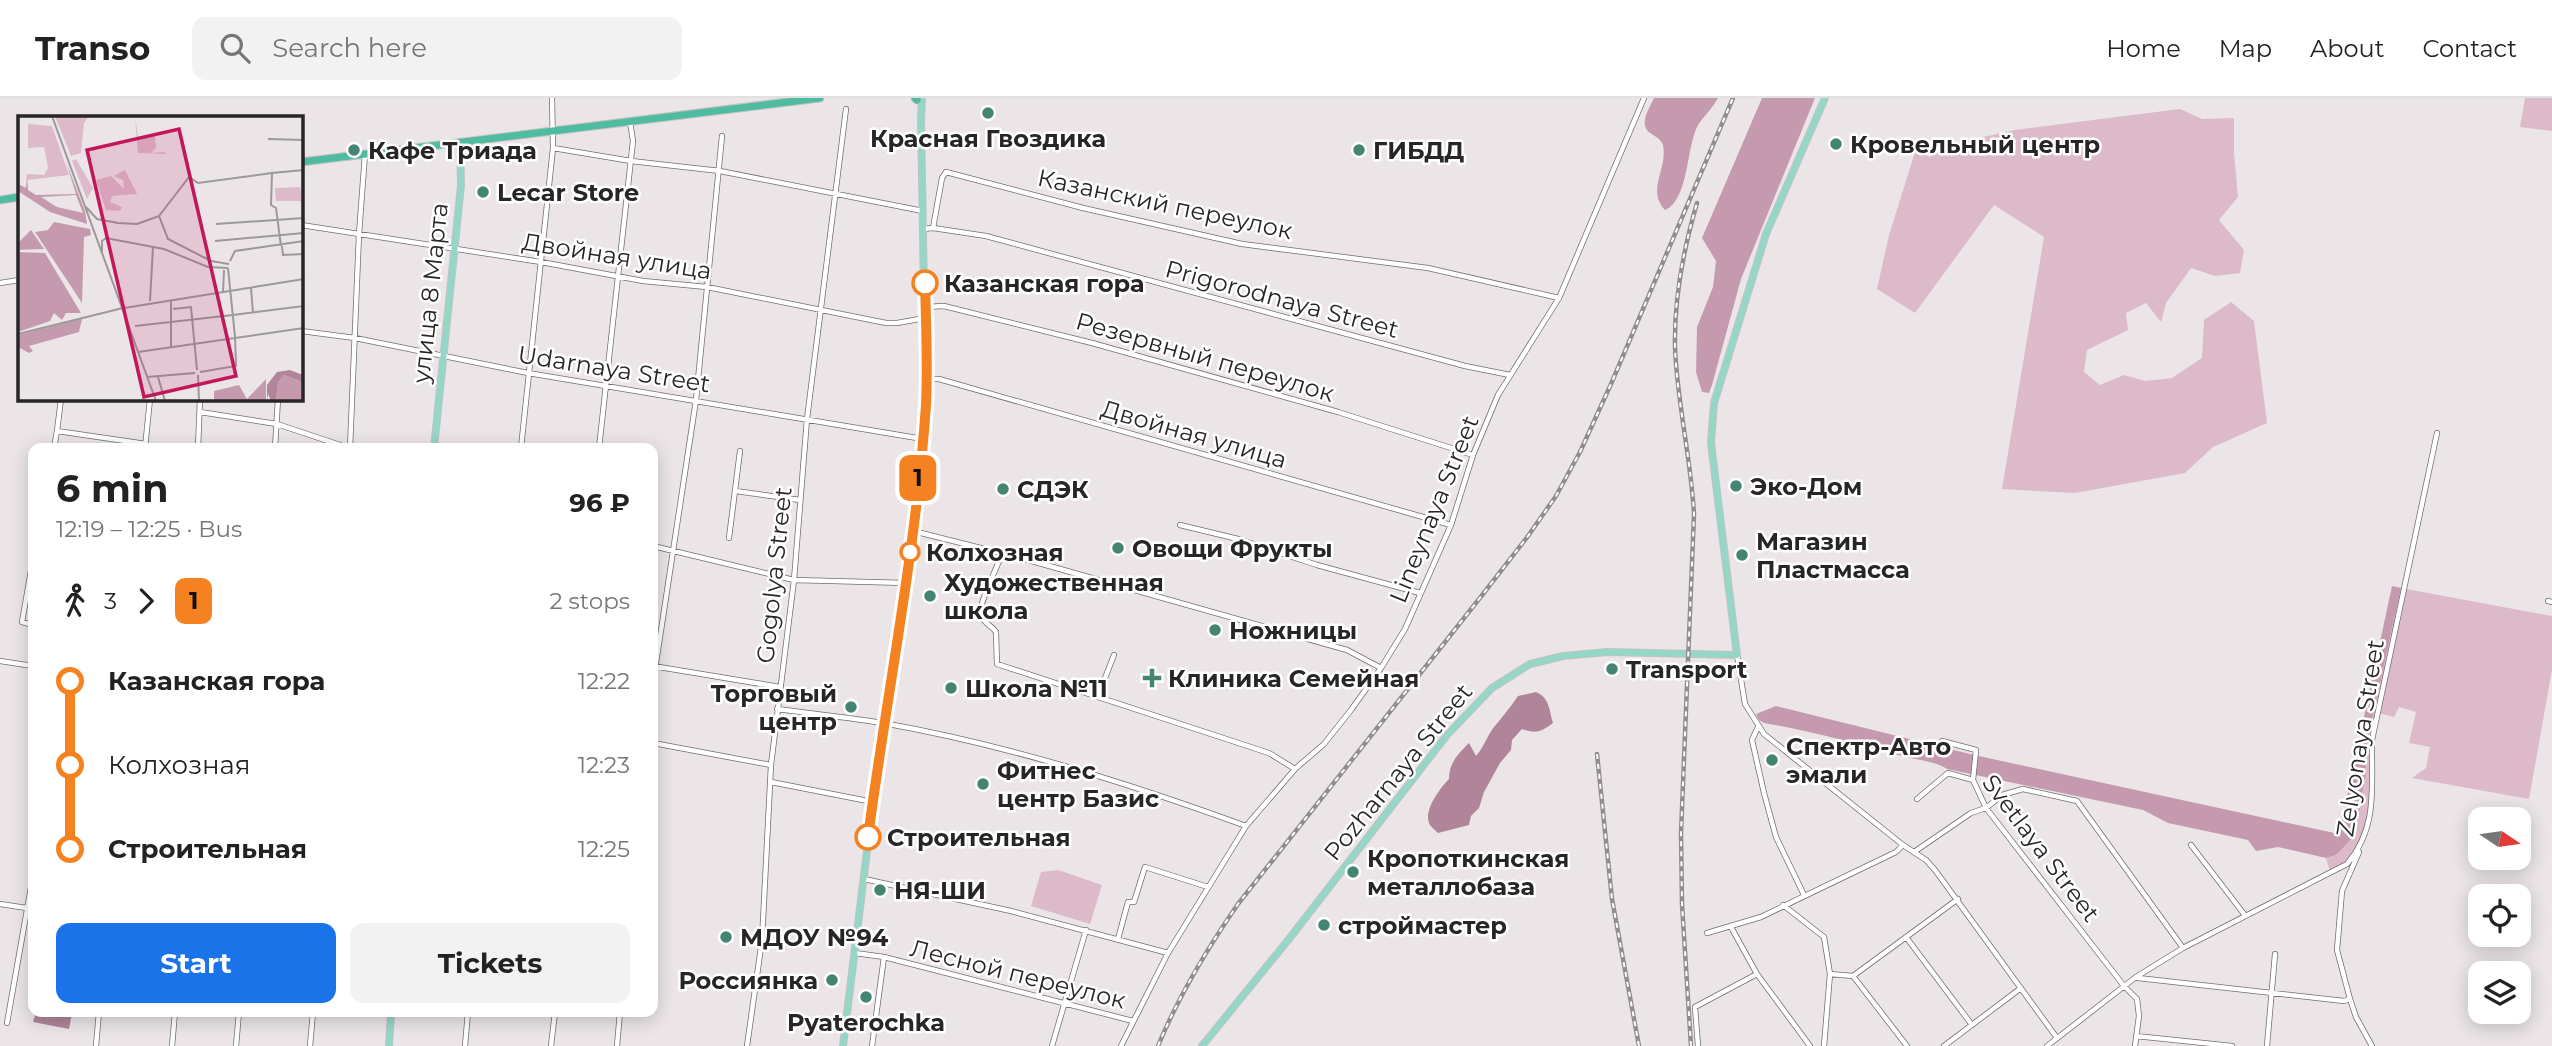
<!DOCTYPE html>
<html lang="en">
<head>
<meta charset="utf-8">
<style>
  body { margin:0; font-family:Montserrat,sans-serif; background:#f2f2f2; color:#222; height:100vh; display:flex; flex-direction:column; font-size:26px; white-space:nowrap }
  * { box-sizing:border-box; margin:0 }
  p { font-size:23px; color:#767676 }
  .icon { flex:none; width:38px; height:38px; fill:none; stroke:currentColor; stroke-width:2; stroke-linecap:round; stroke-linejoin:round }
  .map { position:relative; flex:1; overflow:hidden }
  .panel { position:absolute; left:28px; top:345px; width:630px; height:574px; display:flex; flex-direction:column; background:#fff; border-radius:14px; box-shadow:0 4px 18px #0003 }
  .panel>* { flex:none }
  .badge { padding:0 14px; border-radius:10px; font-size:24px; line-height:46px }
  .needle { width:46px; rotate:103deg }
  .fabs { position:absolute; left:2468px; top:709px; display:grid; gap:14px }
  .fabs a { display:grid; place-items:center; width:63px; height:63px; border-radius:14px; background:#fff; box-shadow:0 4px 18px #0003; font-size:35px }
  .map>.badge { position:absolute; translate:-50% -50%; box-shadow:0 0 0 4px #fff }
  .legs { display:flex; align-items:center; gap:10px; height:77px; padding:0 28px; font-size:23px }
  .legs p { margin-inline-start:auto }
  .head { display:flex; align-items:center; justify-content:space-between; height:119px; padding:0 28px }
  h1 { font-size:38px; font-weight:700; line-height:52px }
  .cta { display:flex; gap:14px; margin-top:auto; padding:14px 28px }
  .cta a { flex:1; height:80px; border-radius:14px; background:#1a73e8; color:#fff; font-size:28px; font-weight:700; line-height:80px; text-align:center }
  .cta a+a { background:#f2f2f2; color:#222 }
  ul { padding:0 28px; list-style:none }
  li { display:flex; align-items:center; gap:24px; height:84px; font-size:26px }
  li i { display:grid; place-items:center; width:10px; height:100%; margin:0 9px; background:currentColor }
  li i::after { content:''; width:18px; height:18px; margin:-9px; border:5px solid; border-radius:50%; background:#fff }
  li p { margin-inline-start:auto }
  li:first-child i { background:linear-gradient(#0000 50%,currentColor 0) }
  li:last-child i { background:linear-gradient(currentColor 50%,#0000 0) }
  header { display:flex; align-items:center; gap:42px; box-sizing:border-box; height:98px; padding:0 35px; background:#fff; border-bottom:2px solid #e0e0e0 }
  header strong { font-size:33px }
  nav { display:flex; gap:38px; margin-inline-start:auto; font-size:24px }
  .search { width:490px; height:63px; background:#f2f2f2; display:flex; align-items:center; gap:18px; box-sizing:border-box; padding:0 24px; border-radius:14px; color:#767676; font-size:26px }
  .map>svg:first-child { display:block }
  .green { fill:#dcbaca }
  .forest { fill:#c59aaf }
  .water { fill:#b0859a }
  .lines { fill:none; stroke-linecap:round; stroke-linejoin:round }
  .minor-casing { stroke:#726d6f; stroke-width:6 }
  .major-casing { stroke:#c3c2c2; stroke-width:8 }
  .highway-casing { stroke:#c3c2c2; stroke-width:9 }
  .minor { stroke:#fff; stroke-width:4.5 }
  .major { stroke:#95d7c7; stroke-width:6 }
  .highway { stroke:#4fbca1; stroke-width:7 }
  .rail-casing { stroke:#918c8e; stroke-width:4.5 }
  .rail { stroke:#fff; stroke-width:2; stroke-dasharray:5; stroke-linecap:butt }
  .line-1-casing { stroke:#fff; stroke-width:16 }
  .line-1 { stroke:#f58220; stroke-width:10 }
  .poi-dot { fill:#448473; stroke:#fff; stroke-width:2.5 }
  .stop-1-dot { fill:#fff; stroke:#f58220; stroke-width:3.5 }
  .labels { text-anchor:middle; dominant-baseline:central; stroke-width:5; stroke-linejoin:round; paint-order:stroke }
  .poi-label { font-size:24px; font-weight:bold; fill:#272526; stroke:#fff; text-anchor:start }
  .street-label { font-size:24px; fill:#272526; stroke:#fff }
  .stop-label { font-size:24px; font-weight:bold; fill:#272526; stroke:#fff; text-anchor:start }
  .inset-road { fill:none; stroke:#9d989a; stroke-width:2 }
  .view { fill:#c2185b; fill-opacity:0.15; stroke:#c2185b; stroke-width:3.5 }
  .inset-edge { fill:none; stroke:#272526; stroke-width:3.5 }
</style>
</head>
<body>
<header>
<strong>Transo</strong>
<div class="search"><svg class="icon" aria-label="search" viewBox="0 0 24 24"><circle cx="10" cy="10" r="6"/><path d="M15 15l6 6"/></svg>Search here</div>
<nav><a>Home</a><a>Map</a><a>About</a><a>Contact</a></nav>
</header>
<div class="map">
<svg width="2552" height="948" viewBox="0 0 2552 948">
  <rect width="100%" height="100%" fill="#ebe5e8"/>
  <path class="green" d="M2525,0H2552V33L2520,29Z
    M2180,11L2202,21L2234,20V55L2238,99L2219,122L2244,152L2240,175L2215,178L2191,170L2166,205L2161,224L2146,205L2126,215L2128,232L2087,252L2084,274L2100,287L2124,277L2145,283L2172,280L2202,260L2204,222L2231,204L2254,223L2267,325L2213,349L2185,375L2075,395L2002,391L2044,139L1994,107L1915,215L1877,191L1889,137L1916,51L1930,59L1936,52L1941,53L1952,46L2015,32Z
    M2401,490L2552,518V572L2529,701L2412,680L2426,670L2430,649L2409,645L2416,614L2399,609L2394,619L2378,615L2372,642L2370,718L2361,750L2347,766L2330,774L2326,760L2336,757L2366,674L2365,655Z
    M1058,772L1102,787L1090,826L1031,808L1041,774Z"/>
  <path class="forest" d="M1654,0H1718C1712,11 1704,18 1698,27C1686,49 1689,102 1665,112C1646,93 1668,70 1663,47C1660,37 1646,37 1645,27C1643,19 1651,7 1654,0Z
    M1762,0H1815L1741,181L1712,287L1709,295L1702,294L1696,274L1697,229L1713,189L1716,163L1702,140Z
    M2392,488L2401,490L2365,654L2366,674L2355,737L2336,757L2326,760L2278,749L2256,753L2248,742L2168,725L2143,712L1947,671C1935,663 1921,663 1906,659C1859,646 1812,633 1764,625L1759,622L1756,616L1776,608L1974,657L2339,736Z"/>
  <path class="water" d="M1536,594C1550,600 1549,612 1553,625C1541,634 1536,636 1522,631L1512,642L1511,652L1500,665L1484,694L1479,710L1471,718L1469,727L1438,735C1435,732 1432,730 1430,727C1422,714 1440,690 1449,681C1449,665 1458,656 1469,645L1476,658C1484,649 1487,638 1494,629C1502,619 1510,610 1518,598Z
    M36,914L72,915L69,931L33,924Z"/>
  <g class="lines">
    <defs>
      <path id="minor" d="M553,50L631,63L720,73L923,113
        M301,127L541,164L643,183L707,189L886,225H897L925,220
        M933,130L942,80L946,74L1083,110L1242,146L1428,170L1559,200
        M923,131L933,130L986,138L1465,268L1510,277
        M0,185L19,182
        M925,209L944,208L1092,245L1338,314L1473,357
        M301,233L355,240L528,275L923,341
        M927,281H939L1451,427
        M200,314L277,326L349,350
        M57,333L61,301
        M54,350L57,333L146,346
        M145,350L150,301
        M198,350L200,301
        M275,350L278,301
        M350,350L359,136L365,56
        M521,350L553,50L552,0
        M599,350L633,43L630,24
        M736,393L800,402
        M1180,427L1238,441L1317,467L1420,495
        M913,433L1021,460L1347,552L1381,570
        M729,440L740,353
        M653,448L794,482L907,485
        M1002,455C998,469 977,507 981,518C983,524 992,528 996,534L997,566L1269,655L1295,671
        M33,461L22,524L33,527
        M2548,503L2552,504
        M1737,557L1745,606L1764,636L1903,747L1926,762L1935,772L2057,940
        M0,563L33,568
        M653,568L780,589
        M653,585L696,302L722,38
        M1098,598L1114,557
        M777,611C812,616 848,619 883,625C1007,647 1128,685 1246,728
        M1758,629L1752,642L1764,695L1776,739L1804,797
        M1942,643L1976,652L1973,682
        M653,645L771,667
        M771,684L873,704
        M1917,701L1948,675L1973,682L1986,710L2124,888L2137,901L2139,918L2135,948
        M2191,747L2244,816
        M1914,754L1971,715L1986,710L2002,697L2023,691L2077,703L2183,850
        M864,781L1011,813L1168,855
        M0,806L33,811
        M1783,807L1824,839L1830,876L1824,948
        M1731,829L1757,876L1810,948
        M1707,835L1761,819L1896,754L1903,747
        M1906,839L1972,927
        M1118,841L1128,804H1134L1145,769L1208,789
        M855,855L884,859L1133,923
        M1830,876L1853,878L1958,801
        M1853,878L1907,948
        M2138,880L2344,903L2350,901L2356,919L2372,948
        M2350,901L2337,852L2342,793L2359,754
        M7,925L33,778
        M2136,938L2232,948
        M96,948L99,914
        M172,948L175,914
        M236,948L239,914
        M310,948L313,914
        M465,948L468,914
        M551,948L555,914
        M617,948L620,914
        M747,948L762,842L771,667L794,482L807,321L846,11
        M872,948L884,859
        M1052,948L1086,832
        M1121,948L1168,855L1246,728L1295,671L1324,646L1351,612L1381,570L1405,531L1451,427L1473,357L1498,297L1559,200L1644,0
        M1698,948L1695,909L1757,876
        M1944,948L2021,890
        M2047,948L2136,879L2183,850L2347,766C2379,728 2371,688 2372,642L2437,335
        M2267,948L2275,856"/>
      <path id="major" d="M434,350L461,87L460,44
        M389,948L391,914
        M843,948L873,704L907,485L926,308L921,22L922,0
        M1202,948L1289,841L1447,637L1492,590L1530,566L1563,558L1607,554L1737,557L1711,345L1714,305L1766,136L1825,0"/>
      <path id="highway" d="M915,0L917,2
        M301,64L820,0
        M0,102L19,99"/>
    </defs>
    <use href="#minor" class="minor-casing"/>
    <use href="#major" class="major-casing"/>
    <use href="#highway" class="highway-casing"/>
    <use href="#minor" class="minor"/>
    <use href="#major" class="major"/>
    <use href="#highway" class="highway"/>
    <defs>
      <path id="rail" d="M1597,656L1612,801L1639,948
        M1158,948C1179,897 1207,851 1238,806L1483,496L1528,438L1556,398L1580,354L1611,286L1733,0
        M1691,948L1682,806L1681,735L1694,416C1691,360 1677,305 1675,249C1674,200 1683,153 1697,105"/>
    </defs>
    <use href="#rail" class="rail-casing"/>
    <use href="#rail" class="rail"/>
  </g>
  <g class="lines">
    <defs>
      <path id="line-1" d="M868,739C887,595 916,452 926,307C928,266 926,226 925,185"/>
    </defs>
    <use href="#line-1" class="line-1-casing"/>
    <use href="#line-1" class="line-1"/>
  </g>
  <g class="poi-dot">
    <circle cx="988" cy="15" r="7"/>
    <circle cx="1836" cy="46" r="7"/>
    <circle cx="354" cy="52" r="7"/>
    <circle cx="1359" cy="52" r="7"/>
    <circle cx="483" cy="94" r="7"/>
    <circle cx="1736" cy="388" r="7"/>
    <circle cx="1003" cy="391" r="7"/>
    <circle cx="1118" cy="450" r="7"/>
    <circle cx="1742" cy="457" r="7"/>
    <circle cx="930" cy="498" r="7"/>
    <circle cx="1215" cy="532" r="7"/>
    <circle cx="1612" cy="571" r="7"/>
    <path d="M1148.5 569.5h7v7h7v7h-7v7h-7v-7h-7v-7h7z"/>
    <circle cx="951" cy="590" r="7"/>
    <circle cx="851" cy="609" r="7"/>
    <circle cx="1772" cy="662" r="7"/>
    <circle cx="983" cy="686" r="7"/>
    <circle cx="1353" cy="774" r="7"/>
    <circle cx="880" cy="792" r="7"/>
    <circle cx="1324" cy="827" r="7"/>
    <circle cx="726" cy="839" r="7"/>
    <circle cx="832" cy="882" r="7"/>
    <circle cx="866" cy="899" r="7"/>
  </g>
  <g class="stop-1-dot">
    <circle cx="925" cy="185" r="12"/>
    <circle cx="910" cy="454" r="9"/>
    <circle cx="868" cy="739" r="12"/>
  </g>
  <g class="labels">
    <g class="poi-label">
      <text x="988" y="40" text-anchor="middle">Красная Гвоздика</text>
      <text x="1850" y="46">Кровельный центр</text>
      <text x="368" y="52">Кафе Триада</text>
      <text x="1373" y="52">ГИБДД</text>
      <text x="497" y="94">Lecar Store</text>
      <text x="1750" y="388">Эко-Дом</text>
      <text x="1017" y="391">СДЭК</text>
      <text x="1756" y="443">Магазин<tspan x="1756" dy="28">Пластмасса</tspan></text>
      <text x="1132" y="450">Овощи Фрукты</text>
      <text x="944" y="484">Художественная<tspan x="944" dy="28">школа</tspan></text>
      <text x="1229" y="532">Ножницы</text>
      <text x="1626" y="571">Transport</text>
      <text x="1168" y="580">Клиника Семейная</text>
      <text x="965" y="590">Школа №11</text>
      <text x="837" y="595" text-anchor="end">Торговый<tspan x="837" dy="28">центр</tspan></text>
      <text x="1786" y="648">Спектр-Авто<tspan x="1786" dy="28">эмали</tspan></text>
      <text x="997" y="672">Фитнес<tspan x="997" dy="28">центр Базис</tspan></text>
      <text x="1367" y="760">Кропоткинская<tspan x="1367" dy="28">металлобаза</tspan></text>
      <text x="894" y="792">НЯ-ШИ</text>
      <text x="1338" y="827">строймастер</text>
      <text x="740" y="839">МДОУ №94</text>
      <text x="818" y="882" text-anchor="end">Россиянка</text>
      <text x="866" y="924" text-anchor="middle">Pyaterochka</text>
    </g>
    <g class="street-label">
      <text transform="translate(1165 106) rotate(12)">Казанский переулок</text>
      <text transform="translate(617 158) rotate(9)">Двойная улица</text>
      <text transform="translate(430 195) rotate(-84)">улица 8 Марта</text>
      <text transform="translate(1282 201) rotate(15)">Prigorodnaya Street</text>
      <text transform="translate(1205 259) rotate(16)">Резервный переулок</text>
      <text transform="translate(614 271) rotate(9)">Udarnaya Street</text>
      <text transform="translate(1194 336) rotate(16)">Двойная улица</text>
      <text transform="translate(1434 411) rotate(-68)">Lineynaya Street</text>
      <text transform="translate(774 477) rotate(-84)">Gogolya Street</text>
      <text transform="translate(2360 640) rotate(-81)">Zelyonaya Street</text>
      <text transform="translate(1398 674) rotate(-51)">Pozharnaya Street</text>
      <text transform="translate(2041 750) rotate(53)">Svetlaya Street</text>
      <text transform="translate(1018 876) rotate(14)">Лесной переулок</text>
    </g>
    <g class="stop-label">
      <text x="944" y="185">Казанская гора</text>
      <text x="926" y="454">Колхозная</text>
      <text x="887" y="739">Строительная</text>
    </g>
  </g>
  <g transform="translate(18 18)">
    <rect width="285" height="285" fill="#ebe5e8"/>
    <path d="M71,0L66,7L63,37L53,40L37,0ZM117,0L120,21L137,20L138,32L133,37L146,36L149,38L120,37ZM10,8L34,10L51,59L9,64V58L26,59L30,52L26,31L10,32ZM58,43L75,72L69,83L54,45ZM107,54L119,78L94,80L92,86L104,91L102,95L88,94L78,64L93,60L106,73L105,64L96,60ZM282,71L285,85H258L257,72Z" fill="#dcbaca"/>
    <path d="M48,46L67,95L69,108L32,96L0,75V68L8,72L9,59L10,74L18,79L58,78ZM58,79L65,97L39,91L23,81ZM36,106L72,113L73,119L66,121L64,187L17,116L30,114ZM13,114L26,133L0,134V127ZM0,136L27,137L63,197H48L44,204L36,197L32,205L0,216ZM64,203L61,216L11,230L15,235L11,237L0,231V219ZM266,259L285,266V285H258L260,266ZM248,263V285H196V275L221,269L229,283Z" fill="#c59aaf" fill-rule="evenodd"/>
    <path d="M272,254L285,259V266L266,259L260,266L258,285H253L250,278L249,285V269L259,256Z" fill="#b0859a"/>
    <path class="inset-road" d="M34,0L138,285M250,23L286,24M68,91L79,103L100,107L119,108L141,100L150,123L193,145L211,148M141,100L171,61L180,67L254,57M198,108L286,102M197,125L286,117M263,130L258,92L253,89L254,57L286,54M264,130L265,139L286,138M84,138V125L88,122L146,133L190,151L210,152M212,145L217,135L286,125M210,152L217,221M233,172L235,197M205,177L206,154M132,185L135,131M100,193L286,163M155,193L173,191L179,254M215,199L286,190M117,210L215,199M0,218L101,193M153,231V184M120,236L286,212M182,256L218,250L217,221M180,259L181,285M129,261L177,257M140,261L147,285"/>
    <path class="view" d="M161,13L218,260L126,281L69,34Z"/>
    <rect width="285" height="285" class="inset-edge"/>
  </g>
</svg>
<div class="fabs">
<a><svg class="needle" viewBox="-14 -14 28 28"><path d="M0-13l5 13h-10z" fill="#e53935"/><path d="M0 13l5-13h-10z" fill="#767676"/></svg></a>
<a><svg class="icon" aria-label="locate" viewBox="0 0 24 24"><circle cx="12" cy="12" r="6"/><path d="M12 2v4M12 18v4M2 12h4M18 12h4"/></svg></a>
<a><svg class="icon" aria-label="layers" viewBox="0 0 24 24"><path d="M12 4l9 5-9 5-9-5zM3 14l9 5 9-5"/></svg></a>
</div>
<b class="badge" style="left:918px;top:380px;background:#f58220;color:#111">1</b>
<section class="panel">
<div class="head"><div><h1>6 min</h1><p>12:19 – 12:25 · Bus</p></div><b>96 ₽</b></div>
<div class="legs"><svg class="icon" aria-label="walk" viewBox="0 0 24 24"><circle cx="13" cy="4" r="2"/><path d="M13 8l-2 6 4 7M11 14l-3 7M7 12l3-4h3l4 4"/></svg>3<svg class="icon" aria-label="forward" viewBox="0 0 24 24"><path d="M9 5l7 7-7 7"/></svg><b class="badge" style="background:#f58220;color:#111">1</b><p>2 stops</p></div>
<ul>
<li><i style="color:#f58220"></i><b>Казанская гора</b><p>12:22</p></li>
<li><i style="color:#f58220"></i><span>Колхозная</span><p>12:23</p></li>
<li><i style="color:#f58220"></i><b>Строительная</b><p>12:25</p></li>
</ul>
<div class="cta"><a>Start</a><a>Tickets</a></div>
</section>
</div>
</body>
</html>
